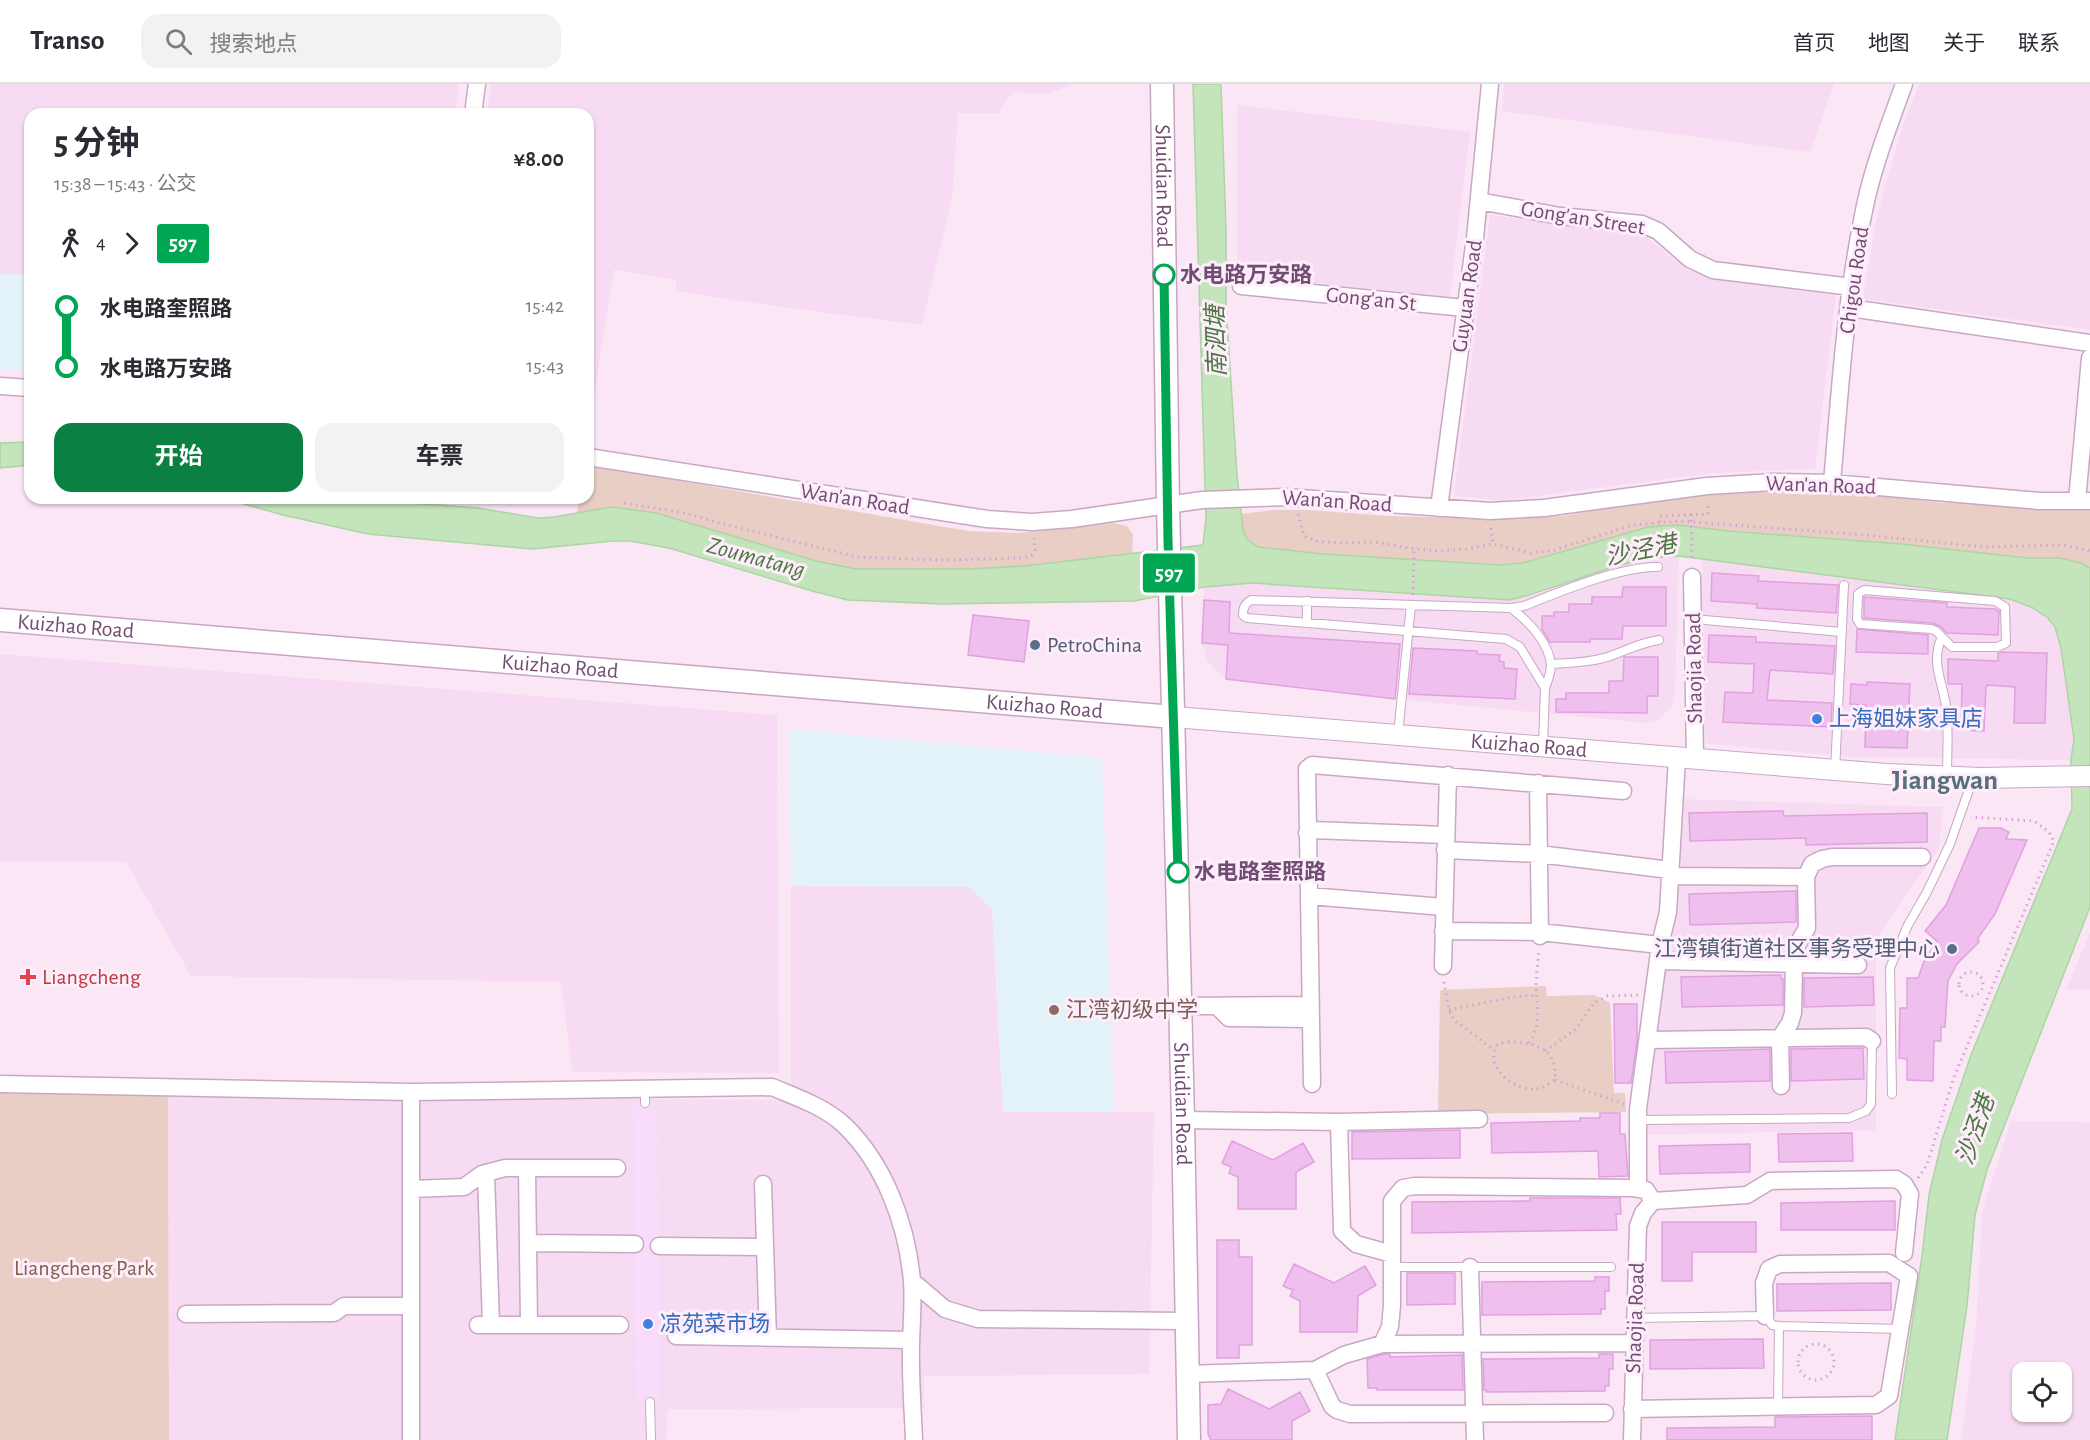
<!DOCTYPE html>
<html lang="zh">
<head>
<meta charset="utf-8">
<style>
  body { margin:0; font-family:"Alegreya Sans","Noto Sans SC",sans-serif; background:#f2f2f3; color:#2b2b33; height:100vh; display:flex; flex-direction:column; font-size:22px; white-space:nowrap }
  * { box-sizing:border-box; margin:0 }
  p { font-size:20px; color:#7c7c81 }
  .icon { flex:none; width:33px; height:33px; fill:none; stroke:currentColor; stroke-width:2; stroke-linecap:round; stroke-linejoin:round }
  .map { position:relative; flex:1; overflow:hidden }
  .details { position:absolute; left:24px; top:24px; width:570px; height:396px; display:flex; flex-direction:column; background:#fff; border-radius:18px; box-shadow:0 2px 4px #0004 }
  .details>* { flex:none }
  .badge { padding:0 12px; border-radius:4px; font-size:21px; line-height:39px }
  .fabs { position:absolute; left:2012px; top:1278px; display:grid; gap:12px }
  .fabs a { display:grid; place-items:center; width:60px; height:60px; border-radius:12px; background:#fff; box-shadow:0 2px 4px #0004; font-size:30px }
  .map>.badge { position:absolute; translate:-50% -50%; box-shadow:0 0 0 3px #fff }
  .legs { display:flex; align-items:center; gap:9px; height:66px; padding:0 30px; font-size:20px }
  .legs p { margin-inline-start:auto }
  .overview { display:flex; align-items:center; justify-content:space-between; height:102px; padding:0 30px }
  h1 { font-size:33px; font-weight:700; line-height:45px }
  .button { display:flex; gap:12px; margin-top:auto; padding:12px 30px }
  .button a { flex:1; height:69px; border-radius:18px; background:#0b8043; color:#fff; font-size:24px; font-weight:700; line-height:69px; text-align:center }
  .button a+a { background:#f2f2f3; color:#2b2b33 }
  ul { padding:0 30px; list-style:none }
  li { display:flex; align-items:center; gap:21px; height:60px; font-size:22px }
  li i { display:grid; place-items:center; width:9px; height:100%; margin:0 8px; background:currentColor }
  li i::after { content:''; width:15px; height:15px; margin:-8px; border:4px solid; border-radius:50%; background:#fff }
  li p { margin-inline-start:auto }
  li:first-child i { background:linear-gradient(#0000 50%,currentColor 0) }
  li:last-child i { background:linear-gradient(currentColor 50%,#0000 0) }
  header { display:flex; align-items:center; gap:36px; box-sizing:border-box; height:84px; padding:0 30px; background:#fff; border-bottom:2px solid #e1e1e2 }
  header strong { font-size:28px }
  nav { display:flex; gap:33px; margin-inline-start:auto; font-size:21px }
  .search { width:420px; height:54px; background:#f2f2f3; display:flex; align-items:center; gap:15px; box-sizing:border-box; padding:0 21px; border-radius:18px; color:#7c7c81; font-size:22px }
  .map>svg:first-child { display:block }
  .residential { fill:#f7dbf2; fill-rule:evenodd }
  .commercial { fill:#f9dbfb }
  .education { fill:#e3f2f8 }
  .green { fill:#e8cec5 }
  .water { fill:#c4e4bc; stroke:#add5a3; stroke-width:1.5 }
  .building { fill:#efbfed; stroke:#e1a1e0; stroke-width:1.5 }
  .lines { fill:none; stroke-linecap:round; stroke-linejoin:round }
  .service-casing { stroke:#c8a8c5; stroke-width:10 }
  .minor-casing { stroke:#c8a8c5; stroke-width:19 }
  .tertiary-casing { stroke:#c8a8c5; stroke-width:22 }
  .secondary-casing { stroke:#c8a4c5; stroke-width:25 }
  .path { stroke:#d4a2d3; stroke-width:3; stroke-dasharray:1.5 4.5; stroke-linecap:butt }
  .service { stroke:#fff; stroke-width:8 }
  .minor { stroke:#fff; stroke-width:16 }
  .tertiary { stroke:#fff; stroke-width:20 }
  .secondary { stroke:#fff; stroke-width:22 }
  .path-bridge { stroke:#d4a2d3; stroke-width:3; stroke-dasharray:1.5 4.5; stroke-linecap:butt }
  .line-1-casing { stroke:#fff; stroke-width:14 }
  .line-1 { stroke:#00a651; stroke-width:9 }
  .stop-1-dot { fill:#fff; stroke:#00a651; stroke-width:3 }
  .service-dot { fill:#5c6f8a; stroke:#feedfa; stroke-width:2 }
  .shop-dot { fill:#3f7fe0; stroke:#feedfa; stroke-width:2 }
  .health-dot { fill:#e0444e; stroke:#feedfa; stroke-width:2 }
  .education-dot { fill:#8d6e63; stroke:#feedfa; stroke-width:2 }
  .labels { text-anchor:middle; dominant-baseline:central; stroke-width:6; stroke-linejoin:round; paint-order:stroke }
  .street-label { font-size:22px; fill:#734c73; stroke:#feedfa }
  .stop-label { font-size:22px; font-weight:bold; fill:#734c73; stroke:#feedfa; text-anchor:start }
  .service-label { font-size:22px; fill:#4e5e75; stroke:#feedfa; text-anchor:start }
  .shop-label { font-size:22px; fill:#366cbe; stroke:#feedfa; text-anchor:start }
  .health-label { font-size:22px; fill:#be3a42; stroke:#feedfa; text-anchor:start }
  .education-label { font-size:22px; fill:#785e54; stroke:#feedfa; text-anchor:start }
  .park-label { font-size:22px; fill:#845e4b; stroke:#feedfa }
  .water-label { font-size:24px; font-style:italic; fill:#4c7841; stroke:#feedfa }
  .district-label { font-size:28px; font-weight:bold; fill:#57717c; stroke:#feedfa }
</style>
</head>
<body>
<header>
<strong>Transo</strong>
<div class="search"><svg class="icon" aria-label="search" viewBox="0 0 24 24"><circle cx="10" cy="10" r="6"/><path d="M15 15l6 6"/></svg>搜索地点</div>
<nav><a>首页</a><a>地图</a><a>关于</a><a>联系</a></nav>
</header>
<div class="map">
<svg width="2090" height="1356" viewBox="0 0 2090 1356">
  <rect width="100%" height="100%" fill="#fbe6f6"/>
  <path class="residential" d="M0,0H459L455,30H30V190H0Z
    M491,0H1072L1048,10L1013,8L998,29H958L952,114L922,241L774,222L676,207V196L614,186L588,349V30H487Z
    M1504,0H1834L1810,68L1502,27Z
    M1919,0H2090V246L1863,215L1875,144L1885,102L1903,41Z
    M1237,21L1470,48L1450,213L1237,191Z
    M1490,131L1644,151L1673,175L1712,195L1836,211L1815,385L1713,389L1500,417L1454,411Z
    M1679,472L1675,609L1671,624L1657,636L1646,639L1396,615L1226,595L1213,584L1207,575L1202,559L1204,503L1253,499L1509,516L1536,510L1608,484L1659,473Z
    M1702,476L2010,515L2033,524L2048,534L2055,543L2061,564L2074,655L2071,676L1852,673L1707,660L1701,651Z
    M0,570L777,631L779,989L572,988L561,898L191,892L126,778H0Z
    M1682,715L1943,723L1939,764L1876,855V1046L1647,1051L1648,1016Z
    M791,802L968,803L992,825L1003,1028H1154L1149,1290L924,1292V1324L668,1325L666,1356H169L168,1012L791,1016Z
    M2090,848V906H2066Z
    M2011,1037L2090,1038V1356H1961L1976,1243L1982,1128ZM2022,1288H2061V1328H2022Z"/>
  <path class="commercial" d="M634,1019H658L660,1318H636Z"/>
  <path class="education" d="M0,190H30V287L0,286Z
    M789,645L1102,674L1114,1028H1003L992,825L968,803L791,802Z"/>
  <path class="green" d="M588,381L968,447L1019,449L1112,439L1127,442L1133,451L1132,471L1025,482L969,485H856L816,477L656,429L612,423L577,429L579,414H588Z
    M1760,403L1859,408L1942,419L2090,424V484L2081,479L2060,474H2027L1902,460L1728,447L1678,441L1648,443L1523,479L1500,481L1471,480L1323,470L1258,463L1248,456L1243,447L1241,430L1275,426H1309L1387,432L1462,434L1563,432L1667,413Z
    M1546,902L1547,912L1594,911L1610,919L1614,1009H1625L1626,1028L1438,1030L1440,906Z
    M0,1009L168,1012L169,1356H0Z"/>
  <path class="water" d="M1193,0H1221L1226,145V221L1237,391L1243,447L1248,456L1258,463L1323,470L1500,481L1523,479L1648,443L1678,441L1728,447L1902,460L2027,474H2060L2081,479L2090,484V823L1987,1086L1975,1131L1967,1222L1947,1356H1895L1922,1172L1929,1111L1942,1056L1971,971L2072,725L2071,676L2074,655L2061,564L2055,543L2048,534L2033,524L2010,515L1679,472C1619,473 1567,503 1509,516L1253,499L1204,503L1134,517L942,520L848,516L812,507L669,464L630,457H613L532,465L368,450L283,431L223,414H368L384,417L478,424L538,434L554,433L612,423L656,429L816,477L856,485H969L1025,482L1203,461L1206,435Z
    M30,358V381L0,384V359Z"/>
  <path class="building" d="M1712,489L1759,492L1758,497L1838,501L1836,529L1757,524V520L1711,517Z
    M1623,503H1666V542H1623L1622,555H1590V558H1550L1542,545V532H1554V528H1569V520H1592V513H1622Z
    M1864,513L1947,519V523L1995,525L1999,527L1998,551L1947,549L1940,542L1932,539L1864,534Z
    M1204,516L1230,518L1229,549L1400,560L1395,615L1226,595L1228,561L1202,559Z
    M973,531L1029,537L1024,578L968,571Z
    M1857,545L1928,551V570L1856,568Z
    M1709,551L1756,553V558L1835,562L1833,590L1770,586L1767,616L1832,619L1831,643L1723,638L1725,608L1753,609L1754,580L1708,578Z
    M1413,564L1477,567V570L1500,571L1499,577L1504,578V584L1517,585L1515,615L1409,610Z
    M2002,568L2047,569L2045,639H2014L2015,603L1988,601L1986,603L1984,647L1961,646L1962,600H1948V575L1998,577V569Z
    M1624,573H1658V612H1647V629L1556,628V615H1566V609H1609V597H1623Z
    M1867,598L1910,600L1907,664L1865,663L1866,621L1850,620L1851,600L1867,601Z
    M1783,727L1784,732L1927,729V758L1806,761V754L1690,757L1689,729Z
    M1979,744H2001L2009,748L2006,755L2027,756L1995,830L1978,854L1979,858L1957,880L1948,897L1945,943H1941V957H1934L1933,997L1907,996V975L1899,974L1900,924H1907V894H1918L1926,872L1938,858L1925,847L1946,821Z
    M1796,807V838L1690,841L1689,810Z
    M1781,891V895H1783V921L1682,923L1681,893Z
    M1873,893L1874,921L1804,923V894Z
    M1614,920H1637V957L1631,999H1615Z
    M1863,964L1864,995L1791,997V965Z
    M1770,965V997L1666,999L1665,968Z
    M1600,1029H1620V1050H1625L1628,1092L1599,1093L1598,1067L1492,1069L1491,1039L1580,1037V1034H1600Z
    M1460,1046V1074L1352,1075V1048Z
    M1852,1049L1853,1077L1779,1078L1778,1050Z
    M1232,1057L1273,1076L1303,1059L1314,1078L1296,1088V1125H1238V1093L1229,1089L1231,1083L1222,1079Z
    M1750,1060V1088L1660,1090L1659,1062Z
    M1530,1114H1620L1621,1130H1616L1617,1146L1412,1149V1118L1530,1117Z
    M1895,1117V1146H1781V1119Z
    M1662,1138H1756V1168H1692V1197H1662Z
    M1217,1156H1239V1173H1252V1261H1239V1274H1217Z
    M1294,1180L1334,1199L1365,1182L1376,1201L1358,1212L1357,1248H1300V1217L1290,1212L1293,1206L1283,1202Z
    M1407,1189H1455V1220L1407,1221Z
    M1595,1193H1609V1207H1605V1225H1601V1230L1482,1231V1198L1595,1197Z
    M1891,1199V1226L1777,1227V1200Z
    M1763,1255L1764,1284L1650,1285V1256Z
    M1384,1270H1390V1273L1462,1271L1463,1306H1377V1304H1368L1367,1275Z
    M1599,1270H1613V1285H1609V1302H1605V1307L1486,1308V1306H1484L1483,1275L1599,1274Z
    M1228,1305L1269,1325L1300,1308L1310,1327L1292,1337V1356H1211L1208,1350V1321L1221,1320Z
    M1872,1332V1356H1667V1344L1775,1343V1333Z"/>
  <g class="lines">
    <defs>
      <path id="service" d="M1864,506L1995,517L2005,523L2006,559L1997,563H1952L1936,547L1931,545L1860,540L1857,535L1858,513V510Z
        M1307,517V539
        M1511,524C1528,537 1549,558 1551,581C1551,589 1548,596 1545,604
        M1693,535L1842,548
        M1942,553C1930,578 1943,599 1946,622C1949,644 1947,669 1947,692
        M1551,580C1569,579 1586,579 1604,574C1624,568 1638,559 1659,556
        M1398,651L1411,521
        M1543,662L1545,604L1520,563L1506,555L1247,534L1243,531C1243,523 1245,520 1251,516L1511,524L1524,522C1559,508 1621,482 1658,483
        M1835,687L1844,501
        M645,1004V1019
        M1892,1010L1890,884L1908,841L1927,808L1950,760L1973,694
        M1638,1036L1849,1034L1866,1027L1871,1020L1872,957
        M1392,1183H1611
        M1635,1234L1765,1232L1768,1234L1772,1241L1779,1242L1900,1245
        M650,1318L651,1356
        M1778,1322L1779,1242"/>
      <path id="minor" d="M473,30L477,0
        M1479,117L1560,132L1642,140L1658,147L1690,175L1713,186L1852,203
        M1241,202L1465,224
        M1850,224L2090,259
        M0,302L30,304
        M588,373L987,435L1032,438L1072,435L1202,416L1285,413L1490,427L1544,424L1707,402L1773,398L1832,399L2039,417H2090
        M1832,399C1840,305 1846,209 1866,117C1875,77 1890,39 1904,0
        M2077,417L2090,274
        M1439,424L1475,154L1490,0
        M1692,493L1695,675
        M1538,699L1540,852
        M1307,749L1312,746L1445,751
        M1445,766L1539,770L1670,786
        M1670,792L1806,793
        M1309,812L1444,823
        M1443,847L1540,848L1660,861
        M1658,877L1858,881
        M1443,882L1448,691
        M1181,922L1311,921
        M1217,922L1229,934H1233L1311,935
        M1648,956L1866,953L1872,957
        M0,1000L411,1008L772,1003C796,1013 825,1023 844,1041C885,1080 907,1141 912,1197C914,1224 910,1252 911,1279C911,1304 913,1330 914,1356
        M1312,1000L1307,685L1312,681L1623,707
        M1781,1002L1780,954L1790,939L1793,929L1794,880L1797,861L1807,844L1806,793L1812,780L1822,775L1832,773H1922
        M411,1008V1356
        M1183,1036L1339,1038L1479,1035
        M1339,1038L1342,1147L1356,1160L1392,1170
        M527,1084L529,1241
        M486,1089L491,1241
        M763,1100L768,1254
        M411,1105L464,1103L482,1090L505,1084H617
        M1638,1105V1025L1660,861L1668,828L1677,674
        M1653,1117L1747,1111L1770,1097L1896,1095L1904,1100L1910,1110L1904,1169
        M528,1159L635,1160
        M659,1162L765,1163
        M1470,1183L1475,1356
        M912,1197L945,1225L978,1235L1186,1237
        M186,1230L334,1229L344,1222H411
        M478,1241H620
        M676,1252L911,1256
        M1382,1260L1390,1243L1392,1221V1117L1403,1104L1415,1102L1633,1104L1646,1106L1653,1117
        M1315,1286L1332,1322L1337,1326L1350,1330L1605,1329
        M1187,1290L1315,1286L1344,1271L1382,1260L1634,1259
        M1632,1325L1876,1321L1889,1312L1909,1192L1889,1179L1780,1180L1769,1185L1764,1199L1765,1232
        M1632,1356L1638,1142L1643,1129L1653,1117"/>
      <g id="tertiary">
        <path id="s1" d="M1174,633L1886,690L1981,694L2090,692"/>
      </g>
      <g id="secondary">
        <path id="s2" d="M1162,0L1168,421L1183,1036L1189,1356"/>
        <path id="s3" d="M0,536L1174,633"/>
      </g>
    </defs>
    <use href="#service" class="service-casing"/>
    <use href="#minor" class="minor-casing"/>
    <use href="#tertiary" class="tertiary-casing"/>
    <use href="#secondary" class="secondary-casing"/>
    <path class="path" d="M624,419L685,429L727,441L858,473L942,476L1024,474L1032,471L1035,466L1034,454
      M1298,430L1304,452L1317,457L1340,459L1375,458L1414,465L1438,467L1466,465L1493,460L1531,469L1554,466L1633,441L1679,437L1865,451L1984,463L2062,461L2090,467
      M1660,438V432L1708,430V419
      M1491,444L1493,460
      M1413,511L1414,466
      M1959 900a12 12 0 1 1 24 0a12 12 0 1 1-24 0Z
      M1444,898L1449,926L1454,936L1494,966
      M1449,926L1513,913L1537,911
      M1508,958C1537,959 1557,963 1555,996C1549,999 1544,1004 1537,1005C1515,1008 1482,983 1498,960Z
      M1529,959C1541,942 1537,923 1536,904C1536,891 1538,878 1539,866
      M1545,967L1576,945L1594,919L1607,912L1638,911
      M1555,996L1624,1020
      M1918,1094L1927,1081L1954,993L2054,757L2049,748L2034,737L1971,733
      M1798 1278a18 18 0 1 1 36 0a18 18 0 1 1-36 0Z"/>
    <use href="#service" class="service"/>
    <use href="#minor" class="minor"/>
    <use href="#tertiary" class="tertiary"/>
    <use href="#secondary" class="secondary"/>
    <path class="path-bridge" d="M1691,430L1692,478"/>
  </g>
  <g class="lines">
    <defs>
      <path id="line-1" d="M1164,191L1168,457L1178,788"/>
    </defs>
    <use href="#line-1" class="line-1-casing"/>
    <use href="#line-1" class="line-1"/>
  </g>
  <g class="stop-1-dot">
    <circle cx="1164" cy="191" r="10"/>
    <circle cx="1178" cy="788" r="10"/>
  </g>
  <g class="service-dot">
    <circle cx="1035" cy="561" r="6"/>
    <circle cx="1952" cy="865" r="6"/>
  </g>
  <g class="shop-dot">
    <circle cx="1817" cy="635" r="6"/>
    <circle cx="648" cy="1240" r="6"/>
  </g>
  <path class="health-dot" d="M25 884h6v6h6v6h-6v6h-6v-6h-6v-6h6z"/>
  <circle class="education-dot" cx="1054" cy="926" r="6"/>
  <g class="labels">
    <g class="street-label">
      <text stroke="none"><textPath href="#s2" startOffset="102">Shuidian Road</textPath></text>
      <text transform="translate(1583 134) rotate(9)">Gong'an Street</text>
      <text transform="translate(1854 196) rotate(-82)">Chigou Road</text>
      <text transform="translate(1467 212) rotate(-82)">Guyuan Road</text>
      <text transform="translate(1371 215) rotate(6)">Gong'an St</text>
      <text transform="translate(1821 401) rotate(2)">Wan'an Road</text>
      <text transform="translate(855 415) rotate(9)">Wan'an Road</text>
      <text transform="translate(1337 417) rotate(4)">Wan'an Road</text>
      <text stroke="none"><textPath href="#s3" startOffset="76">Kuizhao Road</textPath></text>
      <text stroke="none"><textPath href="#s3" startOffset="562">Kuizhao Road</textPath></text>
      <text transform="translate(1694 584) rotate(-91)">Shaojia Road</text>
      <text stroke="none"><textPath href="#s3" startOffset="1048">Kuizhao Road</textPath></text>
      <text stroke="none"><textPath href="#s1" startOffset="356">Kuizhao Road</textPath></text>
      <text stroke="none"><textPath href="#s2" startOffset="1020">Shuidian Road</textPath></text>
      <text transform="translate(1635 1234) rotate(-88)">Shaojia Road</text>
    </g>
    <g class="stop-label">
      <text x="1180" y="191">水电路万安路</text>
      <text x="1194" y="788">水电路奎照路</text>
    </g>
    <g class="service-label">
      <text x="1047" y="561">PetroChina</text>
      <text x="1940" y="865" text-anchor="end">江湾镇街道社区事务受理中心</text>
    </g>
    <g class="shop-label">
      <text x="1829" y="635">上海姐妹家具店</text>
      <text x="660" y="1240">凉苑菜市场</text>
    </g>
    <g class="health-label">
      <text x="42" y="893">Liangcheng</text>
    </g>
    <g class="education-label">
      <text x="1066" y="926">江湾初级中学</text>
    </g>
    <g class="park-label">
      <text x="84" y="1184">Liangcheng Park</text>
    </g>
    <g class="water-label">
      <text transform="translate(1217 257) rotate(-92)">南泗塘</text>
      <text transform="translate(1641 467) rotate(-11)">沙泾港</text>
      <text transform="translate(756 474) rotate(15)">Zoumatang</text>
      <text transform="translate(1976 1046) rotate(-71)">沙泾港</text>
    </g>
    <g class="district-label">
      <text x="1945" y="697">Jiangwan</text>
    </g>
  </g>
</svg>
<div class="fabs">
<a><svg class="icon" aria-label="locate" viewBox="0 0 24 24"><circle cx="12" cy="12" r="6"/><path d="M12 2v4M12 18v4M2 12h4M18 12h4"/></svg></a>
</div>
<b class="badge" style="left:1169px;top:489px;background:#00a651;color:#fff">597</b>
<section class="details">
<div class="overview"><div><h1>5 分钟</h1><p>15:38 – 15:43 · 公交</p></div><b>¥8.00</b></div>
<div class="legs"><svg class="icon" aria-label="walk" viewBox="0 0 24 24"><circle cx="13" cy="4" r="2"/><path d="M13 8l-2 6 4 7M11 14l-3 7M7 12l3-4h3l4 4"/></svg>4<svg class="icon" aria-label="forward" viewBox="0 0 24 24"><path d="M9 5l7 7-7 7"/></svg><b class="badge" style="background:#00a651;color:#fff">597</b></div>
<ul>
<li><i style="color:#00a651"></i><b>水电路奎照路</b><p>15:42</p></li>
<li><i style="color:#00a651"></i><b>水电路万安路</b><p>15:43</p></li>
</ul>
<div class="button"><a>开始</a><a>车票</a></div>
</section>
</div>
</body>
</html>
